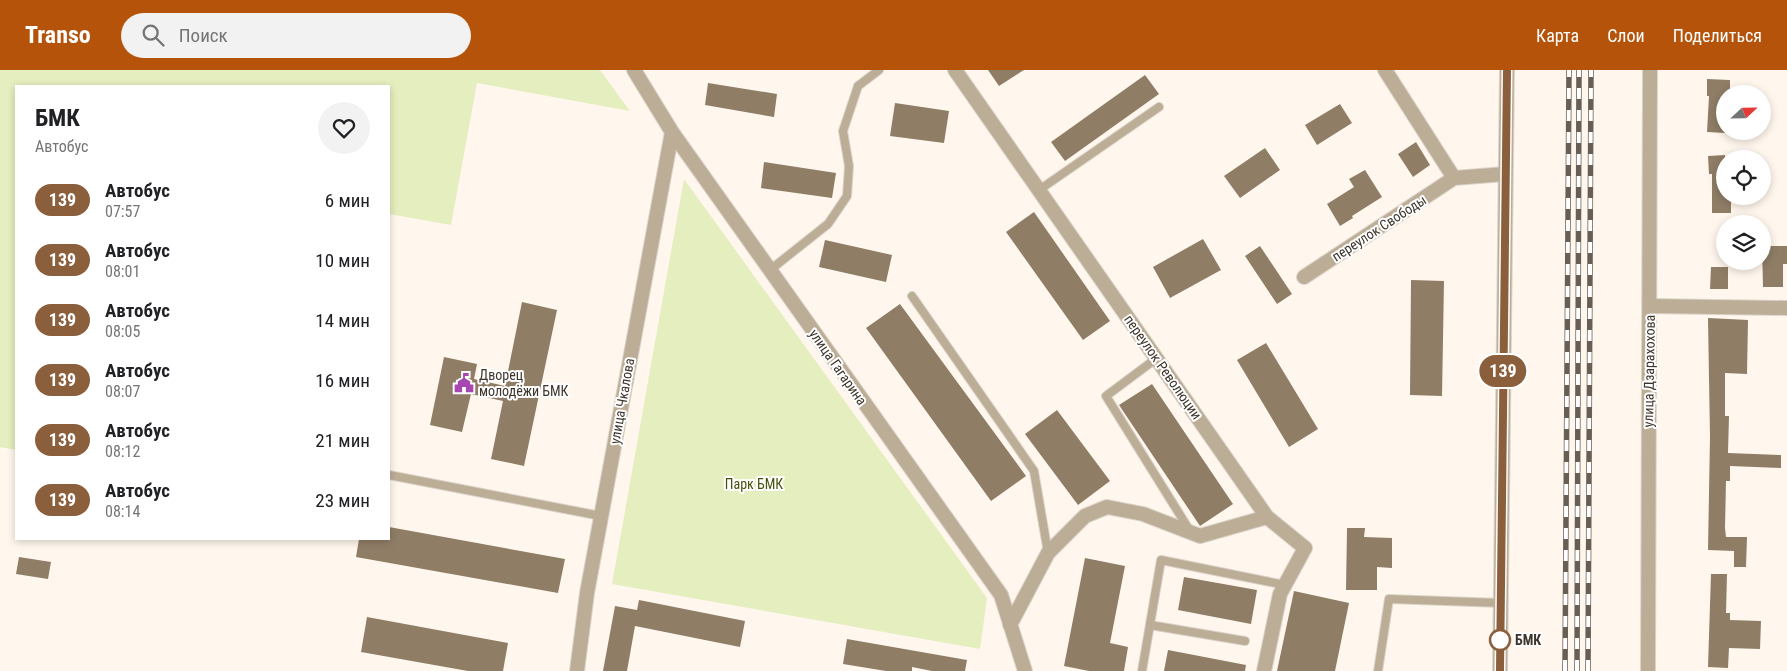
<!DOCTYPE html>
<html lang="ru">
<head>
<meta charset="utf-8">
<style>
  body { margin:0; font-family:"Roboto Condensed",sans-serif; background:#f2f2f2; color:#202124; height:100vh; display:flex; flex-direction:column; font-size:19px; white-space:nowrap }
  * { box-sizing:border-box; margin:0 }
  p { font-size:16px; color:#757577 }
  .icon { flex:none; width:28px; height:28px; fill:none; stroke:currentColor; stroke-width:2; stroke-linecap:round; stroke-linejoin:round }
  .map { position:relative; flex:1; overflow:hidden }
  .side { position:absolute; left:15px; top:15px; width:375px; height:455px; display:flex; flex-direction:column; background:#fff; border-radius:0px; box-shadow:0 2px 8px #0003 }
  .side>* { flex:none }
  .badge { padding:0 10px; border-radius:16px; font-size:18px; line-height:32px }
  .needle { width:32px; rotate:68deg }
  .buttons { position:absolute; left:1716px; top:15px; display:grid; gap:10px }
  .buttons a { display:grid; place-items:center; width:55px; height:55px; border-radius:50%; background:#fff; box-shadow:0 2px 8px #0003; font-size:25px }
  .map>.badge { position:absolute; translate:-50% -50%; box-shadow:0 0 0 2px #fff }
  .round { display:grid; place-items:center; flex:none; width:52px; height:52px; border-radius:26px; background:#f2f2f2 }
  .overview { display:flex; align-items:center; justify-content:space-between; height:85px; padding:0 20px }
  h1 { font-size:24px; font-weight:700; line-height:38px }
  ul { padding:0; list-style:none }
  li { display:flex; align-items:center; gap:15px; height:60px; padding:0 20px }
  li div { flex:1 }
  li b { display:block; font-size:19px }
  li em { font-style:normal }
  li .badge { min-width:55px; font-weight:700; text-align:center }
  header { display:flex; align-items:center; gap:30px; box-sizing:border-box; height:70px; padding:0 25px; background:#b45309; color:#fff }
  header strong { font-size:24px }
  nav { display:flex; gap:28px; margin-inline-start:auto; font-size:18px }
  .search { width:350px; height:45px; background:#f2f2f2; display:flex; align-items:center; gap:12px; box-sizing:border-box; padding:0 18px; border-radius:28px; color:#757577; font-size:19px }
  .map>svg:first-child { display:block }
  .green { fill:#e5eebe }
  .building { fill:#8f7d66 }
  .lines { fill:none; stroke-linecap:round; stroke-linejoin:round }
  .service-casing { stroke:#dcd4ca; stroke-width:10 }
  .minor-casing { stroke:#dcd4ca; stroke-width:16 }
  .tertiary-casing { stroke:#dcd4ca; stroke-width:16 }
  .service { stroke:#bcad96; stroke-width:8 }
  .minor { stroke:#bcad96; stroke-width:14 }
  .tertiary { stroke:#bcad96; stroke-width:14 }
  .rail-casing { stroke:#675f55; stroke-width:5.5 }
  .rail { stroke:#fff; stroke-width:4; stroke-dasharray:11; stroke-linecap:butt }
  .line-casing { stroke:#fff; stroke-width:11 }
  .line { stroke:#8b5e3c; stroke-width:8 }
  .stop-dot { fill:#fff; stroke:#8b5e3c; stroke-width:2.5 }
  .labels { text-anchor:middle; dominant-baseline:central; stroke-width:4; stroke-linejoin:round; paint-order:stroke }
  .street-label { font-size:14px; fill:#3d352b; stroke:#fff }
  .poi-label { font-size:14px; fill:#3d352b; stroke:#fff; text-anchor:start }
  .park-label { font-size:14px; fill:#49510d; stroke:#fff }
  .stop-label { font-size:14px; font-weight:bold; fill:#3d352b; stroke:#fff; text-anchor:start }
</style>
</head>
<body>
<header>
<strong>Transo</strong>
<div class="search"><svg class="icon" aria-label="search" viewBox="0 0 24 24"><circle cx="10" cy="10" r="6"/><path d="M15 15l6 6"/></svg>Поиск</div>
<nav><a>Карта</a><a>Слои</a><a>Поделиться</a></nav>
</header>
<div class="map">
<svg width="1787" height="601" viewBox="0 0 1787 601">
  <rect width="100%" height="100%" fill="#fff7ed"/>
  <path class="green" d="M0,0H600L630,41L477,13L451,155L389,144V16H16V380L0,377Z
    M684,109L987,528L980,579L612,514Z"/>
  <path class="building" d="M988,0H1024L999,16Z
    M1145,5L1159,24L1065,91L1051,72Z
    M1707,9L1730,10V24H1725V63L1707,62L1709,26H1707Z
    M708,13L777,24L774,47L705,35Z
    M895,33L949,41L944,73L890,66Z
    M1340,34L1352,53L1317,75L1305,55Z
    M1416,72L1430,95L1413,107L1398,84Z
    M1265,78L1280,100L1240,128L1224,106Z
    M1725,85V126H1731V143H1712V104H1709L1708,86Z
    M764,92L836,103L832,128L761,118Z
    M1365,100L1382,127L1352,146L1353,148L1340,156L1327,134L1354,117L1349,109Z
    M1034,142L1110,251L1083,270L1006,162Z
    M1203,169L1221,200L1170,228L1153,197Z
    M825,170L892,185L886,212L819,197Z
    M1260,176L1292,224L1277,234L1245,186Z
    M1762,176H1787V194H1783V217H1763Z
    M1711,197H1728V219H1710Z
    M1411,210L1444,211L1442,326L1410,325Z
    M522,232L557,240L524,396L491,389L503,331L471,324L462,362L430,355L444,287L477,294L474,309L505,316Z
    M900,234L1026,406L991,431L866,258Z
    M1708,248L1748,250L1747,304L1725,303V346H1729L1728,383L1781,385V398L1730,396V411H1726L1725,458L1726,467H1747L1746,497H1734V481L1708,480L1710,367Z
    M1266,273L1318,359L1289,377L1237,290Z
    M1152,314L1233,434L1200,456L1119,335Z
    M1057,340L1110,411L1078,435L1025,364Z
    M389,457L565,489L558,523L356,487L359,469H389Z
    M1347,458H1365L1364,467L1392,468V498L1377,497V520H1346Z
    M19,487L51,492L48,509L16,504Z
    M1085,488L1125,496L1110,573L1128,577L1124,601H1089L1064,596Z
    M1711,504H1727L1726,543H1730V550L1761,551L1760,579L1729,578L1728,598L1708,597Z
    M1184,507L1257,520L1251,554L1178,540Z
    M1294,521L1349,533L1335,601H1277Z
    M639,530L745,551L740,577L635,556L627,601H603L615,536L637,540Z
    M367,547L508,573L503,601H468L361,582Z
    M847,569L967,590L965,601H932L912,597V601H886L843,594Z
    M1168,580L1246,595L1245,601H1164Z"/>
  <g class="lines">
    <defs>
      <path id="service" d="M1039,120L1159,37
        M770,200L828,154L847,126L849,96L843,61L858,16L879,0
        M912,226L1034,401L1048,483
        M1157,288L1106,326L1190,461
        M389,405L601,446
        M1150,555L1245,571
        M1142,601L1161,490L1285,515
        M1378,601L1389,529L1501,533"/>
      <path id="minor" d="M634,0L672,62L1001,525L1025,601
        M955,0L1267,447L1305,478L1280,524L1264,601
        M1385,0L1454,108L1505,104
        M1304,207L1454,108
        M1650,236L1787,238
        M1010,555L1048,483L1085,446L1107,437L1143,444L1200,466L1267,447
        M577,601L587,523L672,62"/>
      <path id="tertiary" d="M1500,601L1507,0
        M1648,601L1650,0"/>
    </defs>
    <use href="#service" class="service-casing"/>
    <use href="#minor" class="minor-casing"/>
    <use href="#tertiary" class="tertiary-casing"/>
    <use href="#service" class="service"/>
    <use href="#minor" class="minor"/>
    <use href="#tertiary" class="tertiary"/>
    <defs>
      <path id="rail" d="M1565,601L1569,0
        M1577,601L1579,0
        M1588,601L1591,0"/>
    </defs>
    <use href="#rail" class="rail-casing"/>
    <use href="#rail" class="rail"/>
  </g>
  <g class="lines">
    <defs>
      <path id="line" d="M1500,601L1507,0"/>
    </defs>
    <use href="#line" class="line-casing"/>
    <use href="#line" class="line"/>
  </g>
  <defs>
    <symbol id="civic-bare" viewBox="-9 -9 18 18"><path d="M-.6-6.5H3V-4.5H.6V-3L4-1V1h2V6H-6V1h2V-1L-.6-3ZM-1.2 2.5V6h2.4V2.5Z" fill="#a747b0" stroke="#fff" stroke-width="2.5" paint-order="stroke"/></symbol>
  </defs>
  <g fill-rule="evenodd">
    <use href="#civic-bare" x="450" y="299" width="28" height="28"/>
  </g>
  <circle class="stop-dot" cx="1500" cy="570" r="10"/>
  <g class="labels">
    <g class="street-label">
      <text transform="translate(1379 158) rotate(-33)">переулок Свободы</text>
      <text transform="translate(838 297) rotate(55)">улица Гагарина</text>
      <text transform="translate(1163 297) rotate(55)">переулок Революции</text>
      <text transform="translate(1649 301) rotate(-89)">улица Дзарахохова</text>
      <text transform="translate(622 331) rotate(-80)">улица Чкалова</text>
    </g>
    <g class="poi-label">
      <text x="479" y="305">Дворец<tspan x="479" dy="16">молодёжи БМК</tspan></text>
    </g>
    <g class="park-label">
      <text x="754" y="414">Парк БМК</text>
    </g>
    <g class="stop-label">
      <text x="1515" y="570">БМК</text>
    </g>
  </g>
</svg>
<div class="buttons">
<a><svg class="needle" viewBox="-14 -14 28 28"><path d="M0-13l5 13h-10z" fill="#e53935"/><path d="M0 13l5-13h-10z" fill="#757577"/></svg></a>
<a><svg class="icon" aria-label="locate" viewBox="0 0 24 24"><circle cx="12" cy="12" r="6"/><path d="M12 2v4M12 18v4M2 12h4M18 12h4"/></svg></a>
<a><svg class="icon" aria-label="layers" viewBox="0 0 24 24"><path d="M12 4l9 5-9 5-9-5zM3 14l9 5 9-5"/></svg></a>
</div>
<b class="badge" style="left:1503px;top:301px;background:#8b5e3c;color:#fff">139</b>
<section class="side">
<div class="overview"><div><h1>БМК</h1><p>Автобус</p></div><a class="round"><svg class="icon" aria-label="heart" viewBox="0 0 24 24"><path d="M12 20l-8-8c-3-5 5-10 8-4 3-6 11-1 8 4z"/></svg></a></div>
<ul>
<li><span class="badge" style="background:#8b5e3c;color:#fff">139</span><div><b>Автобус</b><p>07:57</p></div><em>6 мин</em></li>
<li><span class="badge" style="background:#8b5e3c;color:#fff">139</span><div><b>Автобус</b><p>08:01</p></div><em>10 мин</em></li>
<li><span class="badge" style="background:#8b5e3c;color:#fff">139</span><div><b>Автобус</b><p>08:05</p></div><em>14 мин</em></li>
<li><span class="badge" style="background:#8b5e3c;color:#fff">139</span><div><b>Автобус</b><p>08:07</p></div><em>16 мин</em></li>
<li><span class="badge" style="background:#8b5e3c;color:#fff">139</span><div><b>Автобус</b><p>08:12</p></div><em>21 мин</em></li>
<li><span class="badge" style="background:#8b5e3c;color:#fff">139</span><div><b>Автобус</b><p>08:14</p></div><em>23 мин</em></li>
</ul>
</section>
</div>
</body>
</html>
